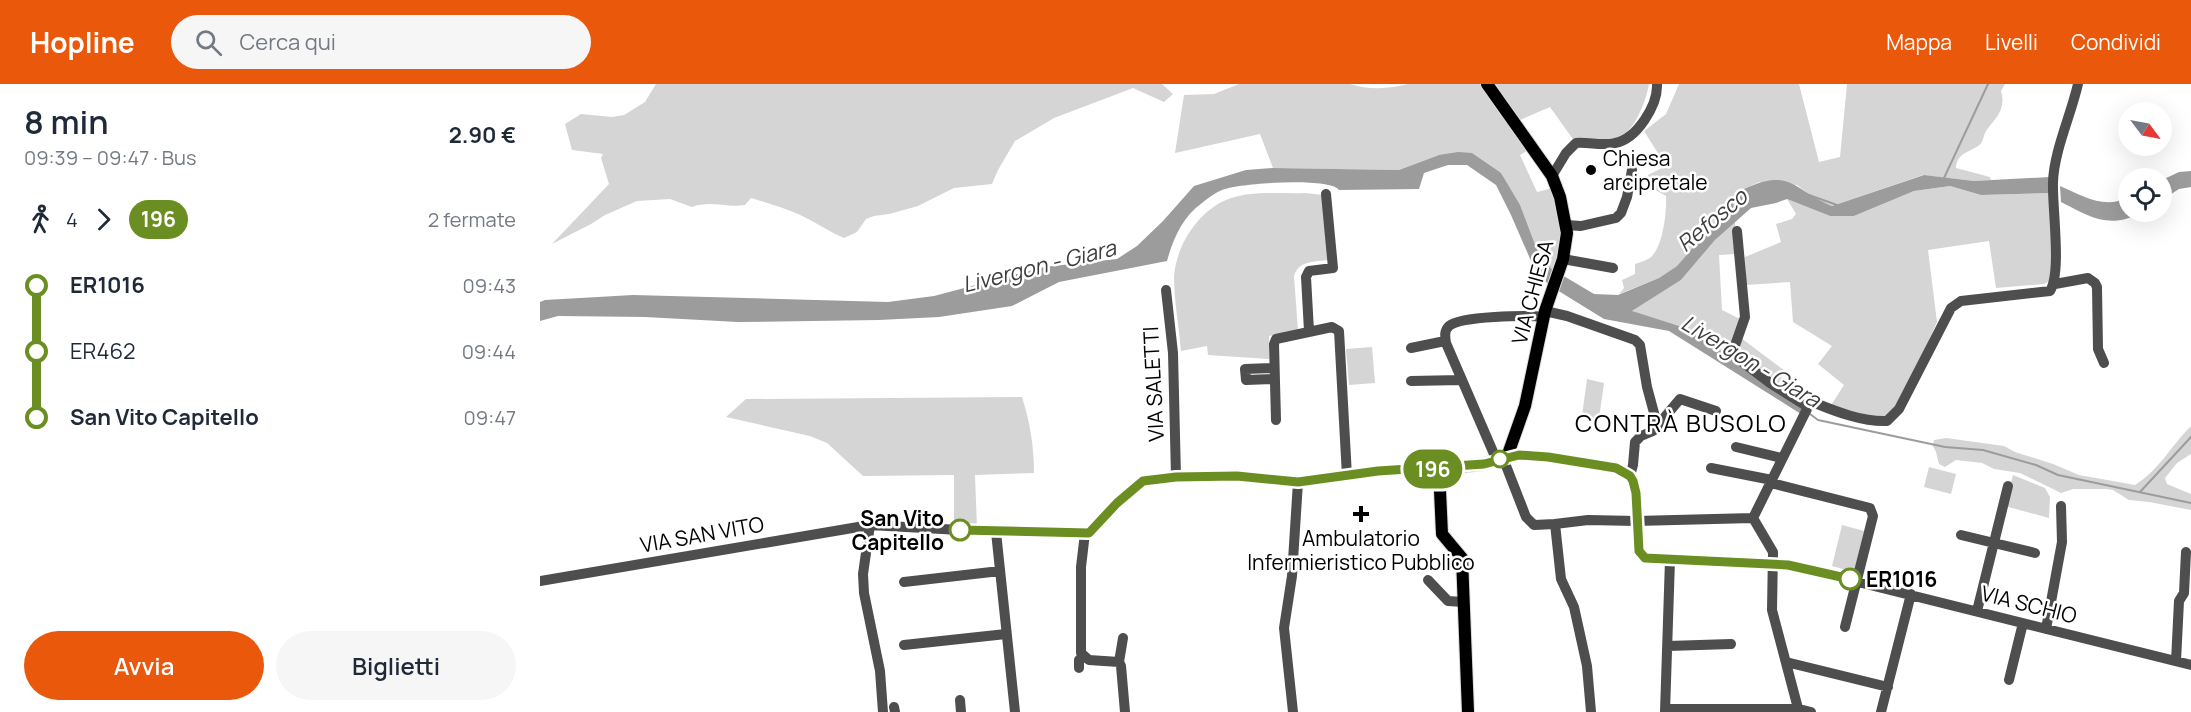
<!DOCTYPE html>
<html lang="it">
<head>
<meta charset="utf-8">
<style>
  body { margin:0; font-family:Manrope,sans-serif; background:#f6f6f7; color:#1f2937; height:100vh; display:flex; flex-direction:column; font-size:22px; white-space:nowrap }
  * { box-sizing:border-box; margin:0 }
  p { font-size:20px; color:#747a83 }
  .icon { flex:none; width:33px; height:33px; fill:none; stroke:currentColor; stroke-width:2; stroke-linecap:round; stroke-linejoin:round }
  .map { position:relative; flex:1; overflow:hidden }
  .panel { display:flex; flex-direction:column; background:#fff; width:540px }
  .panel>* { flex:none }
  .badge { padding:0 12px; border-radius:20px; font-size:21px; line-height:39px }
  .needle { width:39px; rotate:122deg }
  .fabs { position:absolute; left:1578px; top:18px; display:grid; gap:12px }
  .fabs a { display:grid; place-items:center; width:54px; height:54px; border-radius:50%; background:#fff; box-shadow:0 6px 24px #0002; font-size:30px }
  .map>.badge { position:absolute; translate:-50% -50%; box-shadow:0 0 0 3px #fff }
  .legs { display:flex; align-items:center; gap:9px; height:66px; padding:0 24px; font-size:20px }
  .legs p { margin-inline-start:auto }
  .summary { display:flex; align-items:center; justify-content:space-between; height:102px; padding:0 24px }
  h1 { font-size:33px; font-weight:600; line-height:45px }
  .button { display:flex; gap:12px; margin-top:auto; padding:12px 24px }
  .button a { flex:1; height:69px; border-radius:36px; background:#ea580c; color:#fff; font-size:24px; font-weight:600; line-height:69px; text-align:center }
  .button a+a { background:#f6f6f7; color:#1f2937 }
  ul { padding:0 24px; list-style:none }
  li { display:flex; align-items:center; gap:21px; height:66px; font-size:22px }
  li i { display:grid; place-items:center; width:9px; height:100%; margin:0 8px; background:currentColor }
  li i::after { content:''; width:15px; height:15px; margin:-8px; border:4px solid; border-radius:50%; background:#fff }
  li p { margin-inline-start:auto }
  li:first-child i { background:linear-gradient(#0000 50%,currentColor 0) }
  li:last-child i { background:linear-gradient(currentColor 50%,#0000 0) }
  header { display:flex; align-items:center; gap:36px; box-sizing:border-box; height:84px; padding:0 30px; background:#ea580c; color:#fff }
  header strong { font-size:28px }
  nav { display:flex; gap:33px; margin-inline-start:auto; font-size:21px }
  .search { width:420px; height:54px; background:#f6f6f7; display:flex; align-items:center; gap:15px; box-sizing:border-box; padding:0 21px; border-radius:33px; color:#747a83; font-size:22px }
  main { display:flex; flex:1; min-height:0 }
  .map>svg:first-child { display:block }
  .green { fill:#d5d5d5 }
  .water { fill:#9c9c9c }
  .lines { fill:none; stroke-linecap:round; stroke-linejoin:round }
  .stream { stroke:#9c9c9c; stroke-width:2 }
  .major-casing { stroke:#dbdbdb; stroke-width:14 }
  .minor { stroke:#4e4e4e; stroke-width:10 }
  .major { stroke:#000; stroke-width:12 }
  .line-1-casing { stroke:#fff; stroke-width:14 }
  .line-1 { stroke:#6b8e23; stroke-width:9 }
  .poi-dot { fill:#000; stroke:#fff; stroke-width:2 }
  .stop-1-dot { fill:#fff; stroke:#6b8e23; stroke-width:3 }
  .labels { text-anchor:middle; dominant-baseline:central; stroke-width:5; stroke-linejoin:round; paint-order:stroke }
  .poi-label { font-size:21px; fill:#000; stroke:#fff; text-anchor:start }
  .street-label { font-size:21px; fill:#000; stroke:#fff }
  .stop-label { font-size:21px; font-weight:bold; fill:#000; stroke:#fff; text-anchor:end }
  .water-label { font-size:22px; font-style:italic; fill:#3d3d3d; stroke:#fff }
  .quarter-label { font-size:24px; letter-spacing:1.5px; fill:#000; stroke:#fff }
</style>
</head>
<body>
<header>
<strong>Hopline</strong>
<div class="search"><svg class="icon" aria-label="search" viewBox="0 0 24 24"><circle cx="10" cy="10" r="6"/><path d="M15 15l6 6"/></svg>Cerca qui</div>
<nav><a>Mappa</a><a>Livelli</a><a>Condividi</a></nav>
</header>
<main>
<section class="panel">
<div class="summary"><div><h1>8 min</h1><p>09:39 – 09:47 · Bus</p></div><b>2.90 €</b></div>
<div class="legs"><svg class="icon" aria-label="walk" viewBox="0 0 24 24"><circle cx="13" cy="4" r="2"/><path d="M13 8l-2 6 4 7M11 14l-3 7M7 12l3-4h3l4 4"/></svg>4<svg class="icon" aria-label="forward" viewBox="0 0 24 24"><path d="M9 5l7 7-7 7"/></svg><b class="badge" style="background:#6b8e23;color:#fff">196</b><p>2 fermate</p></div>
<ul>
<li><i style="color:#6b8e23"></i><b>ER1016</b><p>09:43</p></li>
<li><i style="color:#6b8e23"></i><span>ER462</span><p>09:44</p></li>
<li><i style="color:#6b8e23"></i><b>San Vito Capitello</b><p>09:47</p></li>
</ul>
<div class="button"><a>Avvia</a><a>Biglietti</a></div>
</section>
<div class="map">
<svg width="1651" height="628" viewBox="0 0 1651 628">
  <rect width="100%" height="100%" fill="#fff"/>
  <path class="green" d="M116,0H622L633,10L624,18L593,4L514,34L475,57L458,86L452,100L414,104L378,122L349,130L334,132L326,135L317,148L304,154C292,149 282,142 270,136C252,126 231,120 211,114L205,121C186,124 170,116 152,123L130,115L97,117L65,131L51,140L12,160L69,100L61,74L63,70L32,66L25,40L41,30L72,33L84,31L105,18Z
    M699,0H810C828,6 850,5 868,0H1109C1106,18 1093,52 1073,57C1062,60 1047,58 1035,58L1010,23L980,36L998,60L980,71L997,108L1013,104L1026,147L1014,187L1000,174L961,89L899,71L859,86L733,84L720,50L635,69L644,11L674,10Z
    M1139,0H1259L1279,78L1300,73L1307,0H1465L1461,7C1463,13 1463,19 1461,25C1458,34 1449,41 1445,49C1443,54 1443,59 1438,62C1428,69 1417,69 1416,84L1450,93L1451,96L1434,97L1383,91L1292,122L1277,116L1257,101L1219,98L1204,105L1137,182L1119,194L1079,210L1084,204L1082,196L1095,190V180C1101,178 1108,176 1112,172C1123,161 1127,127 1126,112L1112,104L1108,91L1126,82L1104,47L1126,30Z
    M1410,102L1441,111L1510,109L1512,196L1504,200L1456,204L1449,157L1388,166L1397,238L1377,282L1353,329L1345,335L1290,323L1304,301L1278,280L1292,262L1253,238L1250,198L1206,201L1205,173L1241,158L1236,140L1252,135L1256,130L1247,115L1290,132H1314L1374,107Z
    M765,109L783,111L789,176C775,178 759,176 754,192L758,247L729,252V275L668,271L667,262L641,267C639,243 634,217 634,193C636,161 659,127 686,116C709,106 740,110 765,109Z
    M1195,137L1196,170L1179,171L1182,226L1200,235L1197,251L1245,287L1237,302L1092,227L1141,196L1175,156Z
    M832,263L835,299L809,301L806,265Z
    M1047,295L1064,299L1059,335L1042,332Z
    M482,313C490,338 494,363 494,389L435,391L437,444L414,443V391L323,392L287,359L270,352L186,333L206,315Z
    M1651,342V370L1637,379L1625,394L1627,400L1651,410V426L1609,418L1589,416L1573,406L1566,405H1533L1521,409L1480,389L1454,385L1442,379L1416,376L1405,383L1399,380L1396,368L1393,362L1394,356L1406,354L1464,362L1475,368L1513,380L1539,391L1595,401C1619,386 1631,362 1651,342Z
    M1389,383L1416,390L1411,410L1384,403Z
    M1473,391L1505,404L1510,413L1509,434L1465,422Z
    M1302,441L1324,447L1314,488L1292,482Z"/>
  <path class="water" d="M918,68L932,69L961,89L980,121L1000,174L1014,187L1009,200L998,193L971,131L956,101L927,81H908L884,89L879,105L799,106C790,93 698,99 682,106C675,109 668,114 662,119C643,132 633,155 627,177L519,198L472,222L399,233L339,236L198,238L105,233L18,232L0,237V218L5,216L93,211L348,218L394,212L504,183L577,175L597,162L623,137L654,102L706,86L733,84L859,86L899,71Z
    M1651,87V103L1639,105L1622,116V96L1639,88Z
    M1384,91L1434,97L1510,93V109L1441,111L1410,102L1374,107L1314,132H1290L1247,115L1236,119L1211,124L1175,156L1141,196L1092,227L1142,243L1265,320L1261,330L1129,247L1064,235L1017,206L1022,191L1054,210L1078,211L1119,194L1137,182L1204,105C1251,83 1253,106 1292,122Z
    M1520,102C1543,112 1565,126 1588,113V128H1602C1570,146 1550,133 1521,118Z"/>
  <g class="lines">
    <path class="stream" d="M1404,94L1448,0
      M1269,111L1297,121
      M1270,330L1278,336L1405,363L1443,366L1496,381L1518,391L1651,419
      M1600,408L1651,353"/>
    <defs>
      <path id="major" d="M928,628L922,474L902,450L899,385L944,380L967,373L985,322L1005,227L1023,175L1027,149L1020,113L1012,92L947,0"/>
    </defs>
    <use href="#major" class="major-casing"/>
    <path class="minor" d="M1012,92L1026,69L1036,59C1049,58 1063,62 1075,59C1097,55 1118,21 1117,0
      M1026,141L1041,142L1076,134L1081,129L1087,113L1092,86
      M1197,147L1205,233L1192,270L1230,299L1268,323
      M1023,175L1073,184
      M1515,200L1548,194L1555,199L1557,203L1558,265L1564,279
      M626,206L633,269L636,393
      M1005,227L1027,232L1095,256L1100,261L1107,303L1117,340
      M769,247L766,193L769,187L793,184L786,110
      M871,264L905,257
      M734,284L705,285L706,296L734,295
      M871,297L921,296
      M1268,323L1275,319C1297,328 1323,338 1347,337L1359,325L1411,224L1421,217L1510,207C1522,188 1512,124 1513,98C1514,67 1531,31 1538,0
      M736,336L734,260L736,255L792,243L799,247L807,392
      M1196,363L1242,374
      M967,373C994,370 1068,376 1090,392
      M963,374L986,433L994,441L1015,440L1021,495L1034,523L1047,582L1051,628
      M957,377L906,259C905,252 904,247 909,242C920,232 988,231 1004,233
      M1171,384L1232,396
      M1090,392C1099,405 1097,449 1099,467L1105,474L1248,481L1262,484L1651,581
      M1090,392L1093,381L1095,358L1101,352L1113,347L1140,315L1176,327
      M1231,399L1330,424L1333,432L1305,543
      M1213,434L1233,468L1232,526L1259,628
      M1213,434L1268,323
      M1015,440L1048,436L1096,437L1213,434
      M330,441L323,490L324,509L340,587L343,628
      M456,448L475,628
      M545,449L541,483V569L549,576L579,578L581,582L585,628
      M1421,451L1495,469
      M888,496L908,517L923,518
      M0,497L330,441L456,448L549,449L577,419L603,397L636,393L697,392L758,398L839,387L899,385
      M364,498L460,487
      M1437,527L1468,402
      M1506,545L1522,458L1521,422
      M364,561L466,550
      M1128,562L1191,560
      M1636,577L1639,517L1644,509L1646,468
      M579,578L583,554
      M1246,578L1348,603
      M539,584V576L543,572
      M1469,596L1483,539
      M420,616L421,628
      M354,623L355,628
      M1125,625H1259L1271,628
      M753,628L744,544L752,492L758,398
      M1125,628L1130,476
      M1341,628L1371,510"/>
    <use href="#major" class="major"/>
  </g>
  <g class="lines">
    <defs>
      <path id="line-1" d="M420,446L549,449L577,419L603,397L636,393L697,392L758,398L838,387L944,380L979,371L1008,373L1076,384L1090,392L1093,397L1096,409L1099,467L1105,474L1248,481L1310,495"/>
    </defs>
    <use href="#line-1" class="line-1-casing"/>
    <use href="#line-1" class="line-1"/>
  </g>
  <g class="poi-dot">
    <circle cx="1051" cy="86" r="6"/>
    <path d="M818 421h6v6h6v6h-6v6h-6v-6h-6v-6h6z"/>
  </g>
  <g class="stop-1-dot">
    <circle cx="960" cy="375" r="8"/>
    <circle cx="420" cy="446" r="10"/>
    <circle cx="1310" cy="495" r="10"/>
  </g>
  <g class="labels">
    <g class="poi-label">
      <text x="1063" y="74">Chiesa<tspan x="1063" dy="24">arcipretale</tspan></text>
      <text x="821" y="454" text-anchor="middle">Ambulatorio<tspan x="821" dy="24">Infermieristico Pubblico</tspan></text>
    </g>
    <g class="street-label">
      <text transform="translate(992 208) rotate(-75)">VIA CHIESA</text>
      <text transform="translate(613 300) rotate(-93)">VIA SALETTI</text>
      <text transform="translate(162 450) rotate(-10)">VIA SAN VITO</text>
      <text transform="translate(1489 520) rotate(14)">VIA SCHIO</text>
    </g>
    <g class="stop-label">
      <text x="404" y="434">San Vito<tspan x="404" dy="24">Capitello</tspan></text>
      <text x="1326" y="495" text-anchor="start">ER1016</text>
    </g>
    <g class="water-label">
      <text transform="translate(1172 136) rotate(-40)">Refosco</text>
      <text transform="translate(499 182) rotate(-14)">Livergon - Giara</text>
      <text transform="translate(1211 277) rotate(31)">Livergon - Giara</text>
    </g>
    <g class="quarter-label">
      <text x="1141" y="338">CONTRÀ BUSOLO</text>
    </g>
  </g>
</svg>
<div class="fabs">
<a><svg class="needle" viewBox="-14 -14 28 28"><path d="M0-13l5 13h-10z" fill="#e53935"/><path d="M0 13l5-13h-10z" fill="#747a83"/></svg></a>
<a><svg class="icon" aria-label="locate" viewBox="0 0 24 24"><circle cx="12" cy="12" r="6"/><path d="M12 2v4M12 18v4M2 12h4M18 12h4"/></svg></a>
</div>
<b class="badge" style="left:893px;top:385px;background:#6b8e23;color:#fff">196</b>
</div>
</main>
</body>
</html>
